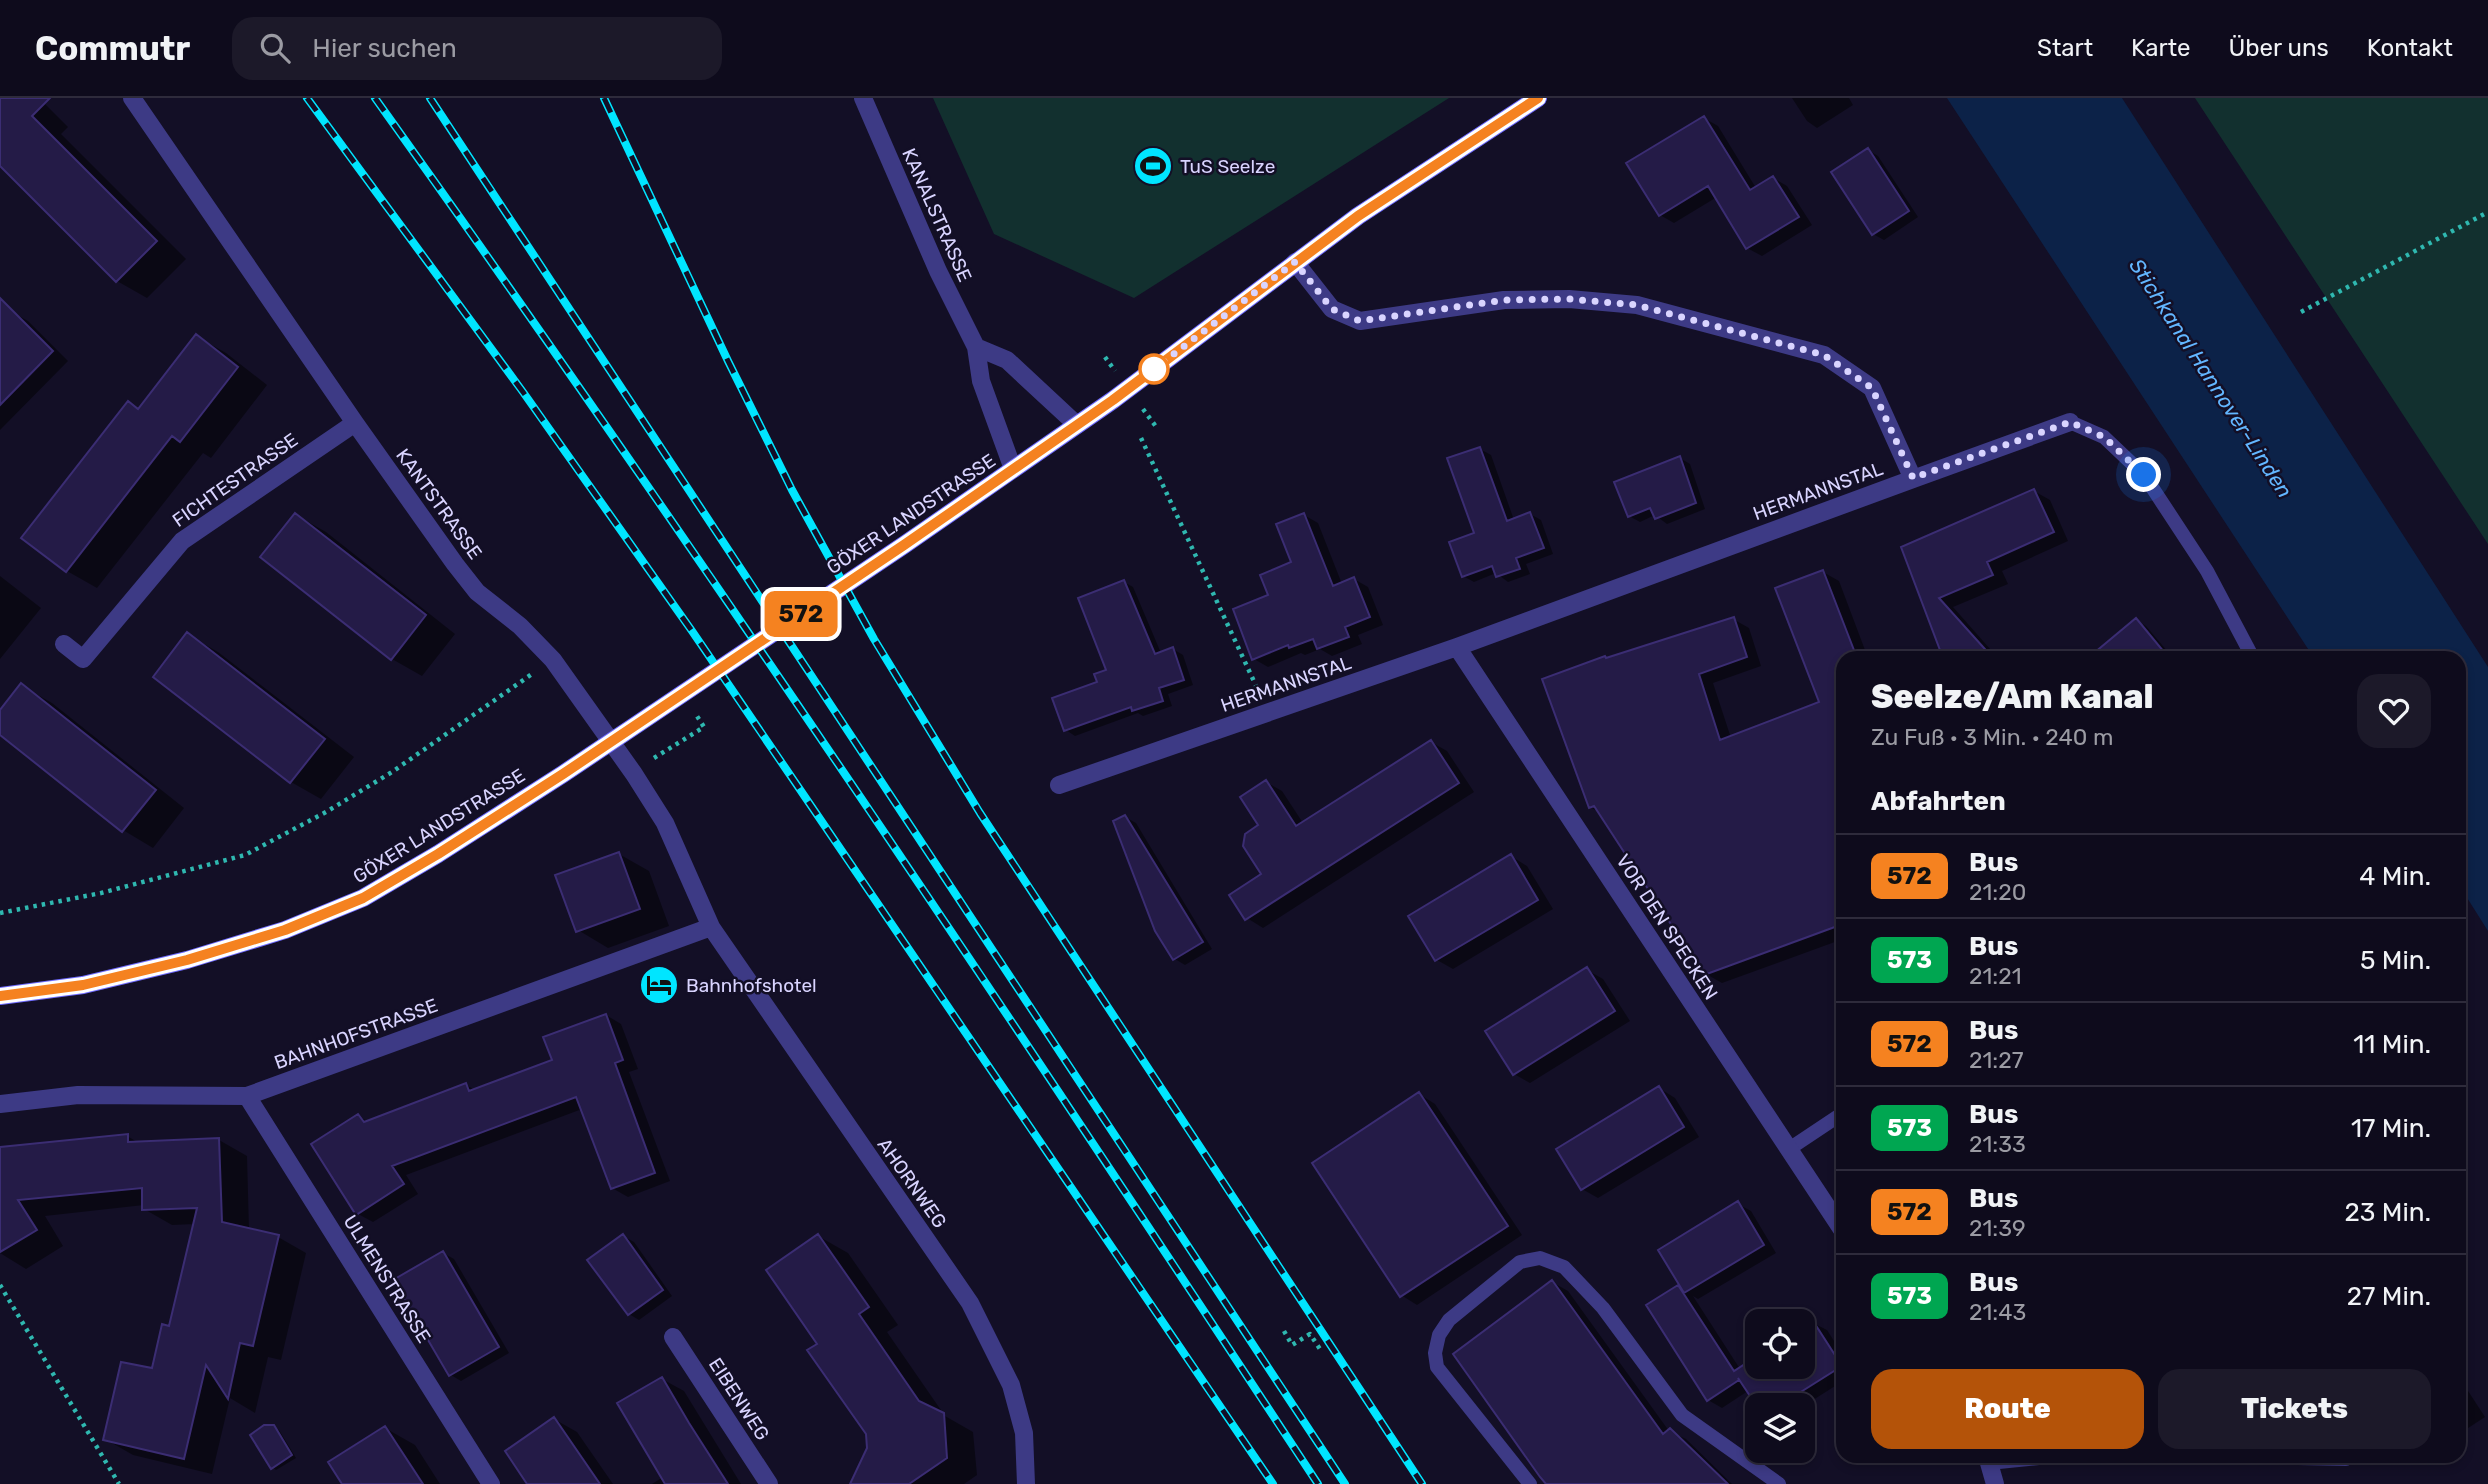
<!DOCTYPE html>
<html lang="de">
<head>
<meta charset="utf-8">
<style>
  body { margin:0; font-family:Rubik,sans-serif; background:#1c1929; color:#f1f3f6; height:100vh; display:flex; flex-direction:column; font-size:26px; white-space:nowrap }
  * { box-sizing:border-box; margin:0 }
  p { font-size:23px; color:#9b9ba3 }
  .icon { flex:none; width:38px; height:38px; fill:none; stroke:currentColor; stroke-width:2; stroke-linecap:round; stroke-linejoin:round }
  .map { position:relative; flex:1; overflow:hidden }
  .side { position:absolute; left:1836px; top:553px; width:630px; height:812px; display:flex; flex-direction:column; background:#0e0b1c; border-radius:21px; box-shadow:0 4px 10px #0003,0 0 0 2px #2e2b3b }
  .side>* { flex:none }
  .badge { padding:0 14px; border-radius:10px; font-size:24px; line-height:46px }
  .fabs { position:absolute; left:1745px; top:1211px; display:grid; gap:14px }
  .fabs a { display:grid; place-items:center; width:70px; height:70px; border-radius:14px; background:#0e0b1c; box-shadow:0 4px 10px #0003,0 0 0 2px #2e2b3b; font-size:35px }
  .you { position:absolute; width:35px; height:35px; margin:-18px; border:5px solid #fff; border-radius:50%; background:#1a73e8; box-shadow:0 0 0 10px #1a73e833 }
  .map>.badge { position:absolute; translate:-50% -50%; box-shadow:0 0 0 4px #fff }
  h2 { padding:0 35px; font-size:26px; line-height:63px }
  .round { display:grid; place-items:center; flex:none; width:74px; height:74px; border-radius:21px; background:#1c1929 }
  .overview { display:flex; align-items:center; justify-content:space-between; height:119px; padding:0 35px }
  h1 { font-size:33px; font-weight:800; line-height:52px }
  .cta { display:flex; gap:14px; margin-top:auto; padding:14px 35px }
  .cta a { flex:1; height:80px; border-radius:21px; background:#b45309; color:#fff; font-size:28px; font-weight:800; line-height:80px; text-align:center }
  .cta a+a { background:#1c1929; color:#f1f3f6 }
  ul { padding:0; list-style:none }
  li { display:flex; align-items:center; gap:21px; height:84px; padding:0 35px; border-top:2px solid #2e2b3b }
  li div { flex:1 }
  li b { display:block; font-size:26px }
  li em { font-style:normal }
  li .badge { min-width:77px; font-weight:700; text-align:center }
  header { display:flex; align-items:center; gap:42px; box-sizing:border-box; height:98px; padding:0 35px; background:#0e0b1c; border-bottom:2px solid #2e2b3b }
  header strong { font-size:33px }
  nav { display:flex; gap:38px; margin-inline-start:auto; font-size:24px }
  .search { width:490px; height:63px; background:#1c1929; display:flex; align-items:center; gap:18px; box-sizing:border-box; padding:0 24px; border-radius:21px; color:#9b9ba3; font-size:26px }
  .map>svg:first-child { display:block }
  .green { fill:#12302f }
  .water { fill:#0c2248 }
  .shadow { fill:#0007 }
  .building { fill:#241b47; stroke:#3b2d73; stroke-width:2 }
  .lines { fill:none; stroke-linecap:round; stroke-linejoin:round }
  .path { stroke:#2fb8b0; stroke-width:4.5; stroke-dasharray:3.5 5; stroke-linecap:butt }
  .service { stroke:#3d3a85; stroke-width:14 }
  .minor { stroke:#3d3a85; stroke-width:18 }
  .tertiary { stroke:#3d3a85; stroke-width:18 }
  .secondary { stroke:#6f6bff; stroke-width:18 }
  .rail-casing { stroke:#00e5ff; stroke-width:8 }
  .rail { stroke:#130f26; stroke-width:5; stroke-dasharray:16; stroke-linecap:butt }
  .line-casing { stroke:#fff; stroke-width:16 }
  .line { stroke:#f58220; stroke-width:10 }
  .walk { stroke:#d9d4ff; stroke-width:7; stroke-dasharray:0 12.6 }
  .stop-dot { fill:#fff; stroke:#f58220; stroke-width:3.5 }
  .labels { text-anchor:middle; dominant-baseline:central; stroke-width:5; stroke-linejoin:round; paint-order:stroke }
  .poi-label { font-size:19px; fill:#d9d4ff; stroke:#130f26; text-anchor:start }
  .street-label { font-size:19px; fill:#d9d4ff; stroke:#130f26 }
  .water-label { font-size:21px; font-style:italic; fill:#62b6ff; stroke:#130f26 }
</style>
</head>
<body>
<header>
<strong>Commutr</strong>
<div class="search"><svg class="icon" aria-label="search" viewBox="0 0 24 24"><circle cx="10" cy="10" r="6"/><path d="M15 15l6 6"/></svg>Hier suchen</div>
<nav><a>Start</a><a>Karte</a><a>Über uns</a><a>Kontakt</a></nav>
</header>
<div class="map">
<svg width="2488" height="1386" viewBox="0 0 2488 1386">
  <rect width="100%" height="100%" fill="#130f26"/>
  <path class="green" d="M933,0H1449L1134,200L994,136Z
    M2195,0H2488V446Z"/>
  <path class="water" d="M1947,0H2122L2488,569V833L2459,787V560H2314Z"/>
  <path class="shadow" d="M0,0H39L68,29L61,36L186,161L147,200L117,183L0,66Z
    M1792,0H1849L1853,7L1817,30L1807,23Z
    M1704,20L1718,28L1756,90L1773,80L1787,88L1812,127L1762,158L1747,150L1717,99L1674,125L1660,117Z
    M1868,52L1878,58L1918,119L1884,142L1873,136Z
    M12,214L28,223L68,263L0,332V226Z
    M196,238L226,255L267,287L211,360L203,355L97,490L67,473L24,440L139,312Z
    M1480,351L1491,357L1514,422L1530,416L1541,422L1553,456L1526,466L1530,476L1508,484L1496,475L1474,484L1463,478L1477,436Z
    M1680,360L1690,366L1705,411L1667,426L1655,417L1640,424L1629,418Z
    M2034,393L2050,402L2068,443L2002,473L2008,486L1953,509L1998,560H1945L1903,450Z
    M296,417L326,434L455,536L422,578L392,561L263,459Z
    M1304,417L1318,425L1342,486L1354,481L1368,489L1383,527L1358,537L1362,546L1332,558L1320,551L1305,557L1301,555L1268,569L1254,561L1270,498L1294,465Z
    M1823,474L1839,483L1868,560H1843V841L1722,885L1706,876L1601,715L1590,709L1607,561L1733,521L1749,530L1761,568L1713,585L1731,640L1821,605Z
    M0,478L41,510L0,561Z
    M1124,484L1133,489L1161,555L1173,551L1183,557L1193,587L1168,596L1172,608L1143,618L1138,615L1075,638L1066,632L1109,573Z
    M2136,522L2146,528L2173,560H2111Z
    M188,537L218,554L354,659L321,701L291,684L155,578Z
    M22,588L52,605L184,710L153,750L123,732L0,635V615Z
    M1431,644L1447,653L1474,694L1263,830L1247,820L1264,776L1261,728L1266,684L1282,693L1303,725Z
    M1125,719L1136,725L1212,851L1185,867L1175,861L1157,833Z
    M619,756L649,773L669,828L608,850L578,832Z
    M1511,758L1527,768L1553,811L1453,871L1437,862Z
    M1587,872L1603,881L1630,923L1530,985L1514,976Z
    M606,917L621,926L638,971L629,974L670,1083L628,1099L612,1090L582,1011L406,1077L418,1096L373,1124L358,1116V1018L369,1024L466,987L475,992L554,963Z
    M1659,990L1675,1000L1699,1039L1598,1100L1582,1091Z
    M1419,996L1435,1006L1522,1137L1417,1207L1401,1197Z
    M127,1038L139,1045L219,1042L247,1058L249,1132L278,1139L306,1155L281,1262L268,1259L255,1315L230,1300L212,1376L133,1357L105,1341L153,1273L170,1230L195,1126L172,1127L144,1111V1107L45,1118L63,1148L26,1171L0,1155V1051Z
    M1738,1106L1751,1113L1776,1155L1698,1201L1693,1198L1740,1271L1757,1260V1269H1802L1813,1225L1827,1232L1843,1257V1283L1802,1309L1758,1307L1748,1293L1722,1310L1708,1302L1678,1189L1684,1192Z
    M623,1138L634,1144L672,1198L639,1222L629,1216Z
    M818,1138L848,1155L898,1227L887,1234L945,1318L973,1334L977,1377L964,1386H852L869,1350L868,1336L819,1246Z
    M443,1155L454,1161L509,1255L461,1283L451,1277Z
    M1552,1184L1568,1193L1669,1333L1686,1341L1732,1386H1548Z
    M2459,1279L2485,1319L2459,1336Z
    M662,1281L684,1293L741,1386H652L663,1379Z
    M554,1321L577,1334L613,1386H530Z
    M274,1329L279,1332L296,1360L276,1372L272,1369Z
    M385,1330L415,1347L440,1386H344Z
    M2400,1358H2424L2413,1366Z"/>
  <path class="building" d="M0,0H50L32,18L157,143L116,184L0,68Z
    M1704,18L1750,92L1773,78L1799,119L1746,151L1708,88L1659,118L1626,65Z
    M1868,50L1909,113L1872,137L1831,74Z
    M0,200L53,253L0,307Z
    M196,236L238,269L180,344L172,338L66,474L21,440L128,303L138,311Z
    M1480,349L1507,423L1530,414L1544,450L1516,460L1520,471L1496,479L1492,468L1462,479L1449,444L1474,435L1447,360Z
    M1680,358L1696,405L1655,421L1650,410L1628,419L1614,384Z
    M2034,391L2054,434L1987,464L1993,477L1939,500L1993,560H1943L1901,449Z
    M295,415L426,517L391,562L260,459Z
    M1304,415L1333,488L1354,479L1370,519L1345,529L1349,539L1317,551L1313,541L1289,550L1288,547L1252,562L1233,511L1268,497L1260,477L1291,464L1276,426Z
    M1823,472L1857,560H1843V826L1704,877L1594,708L1589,710L1542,581L1605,558L1606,560L1734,519L1747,559L1699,576L1720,642L1819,604L1775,490Z
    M1124,482L1155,556L1173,549L1184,582L1159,590L1163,603L1132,613L1131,609L1064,633L1052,600L1097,584L1094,576L1106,572L1078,500Z
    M2136,520L2169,560H2088Z
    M187,534L325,641L290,685L153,579Z
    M21,585L156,692L122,734L0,637V612Z
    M1431,642L1459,685L1245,822L1229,797L1261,776L1243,748L1245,736L1258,727L1240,699L1266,682L1296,728Z
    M1125,717L1203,844L1173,862L1155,833L1113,723Z
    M619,754L640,811L576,834L555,777Z
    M1511,756L1538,802L1435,863L1408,818Z
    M1587,869L1615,913L1513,977L1485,933Z
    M606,916L623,962L615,965L655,1075L611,1091L576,999L392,1068L404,1086L356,1117L311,1046L358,1016L364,1024L466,985L469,993L552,962L543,939Z
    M1659,988L1684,1029L1581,1092L1556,1051Z
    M1419,994L1508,1128L1400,1199L1312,1065Z
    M128,1036V1044L219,1040L222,1124L279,1137L253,1248L240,1245L228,1301L206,1267L184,1361L103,1342L121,1264L152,1270L162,1226L169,1228L197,1110L142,1112V1090L18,1102L37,1132L0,1154V1049Z
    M1738,1103L1764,1147L1684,1195L1658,1152Z
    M623,1136L663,1192L628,1217L587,1162Z
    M818,1136L869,1209L859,1216L919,1303L944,1315L947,1360L909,1386H850L867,1350L866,1336L807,1252L817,1246L766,1172Z
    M443,1153L499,1249L449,1278L393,1182Z
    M1552,1182L1663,1336L1670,1330L1728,1386H1546L1540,1379L1453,1256Z
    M1678,1187L1734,1273L1757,1258V1269H1802V1230L1813,1223L1842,1268L1780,1307H1756L1738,1280L1739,1282L1707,1303L1646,1207Z
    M662,1279L689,1325L728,1386H665L617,1305Z
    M554,1319L600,1386H527L505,1353Z
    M264,1327H274L292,1357L271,1371L250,1337Z
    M385,1328L423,1386H342L328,1364Z"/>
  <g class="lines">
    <path class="path" d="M2301,214L2488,114
      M1105,259L1115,273
      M1143,311L1157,330
      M1141,340L1258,592
      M654,660L704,629L695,615
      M0,815L101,795L245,757L326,714L392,674L532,576
      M0,1187L119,1386
      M1284,1233L1292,1247L1310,1236L1322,1254"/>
    <path class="service" d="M2070,324L2104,339L2144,377L2207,473L2253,560
      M1789,1051L1843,1015
      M2201,1358L2346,1361
      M1989,1365L2059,1358
      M1530,1386L1437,1269L1435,1255L1439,1237L1449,1222L1520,1164L1540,1160L1564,1169L1603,1210L1682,1317L1779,1386"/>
    <path class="minor" d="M132,0L355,325L455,466L477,494L520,528L553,562L634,676L665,725L711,829L970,1205L1011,1287L1024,1335L1026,1386
      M1913,381L2070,324
      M64,546L83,561L182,443L355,325
      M1457,549L1843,1133
      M1059,687L1457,549L1913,381L1872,290L1824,257L1637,207L1569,201L1504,202L1360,223L1332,211L1295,164
      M247,998L491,1386
      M0,1006L78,997L247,998L711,829
      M673,1239L769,1386
      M1987,1358L1995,1386"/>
    <path class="tertiary" d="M863,0L938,173L976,249L981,283L1013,371
      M976,249L1007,262L1077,327"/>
    <path class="secondary" d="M0,898L83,887L187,862L285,832L363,800L438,756L563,676L904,447L1113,302L1358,118L1538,0"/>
    <defs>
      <path id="rail" d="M307,0L523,294L692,533L1273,1386
        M375,0C700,455 1011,919 1318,1386
        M430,0L1345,1386
        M604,0L728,263L792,392L874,541L980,715L1422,1386"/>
    </defs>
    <use href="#rail" class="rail-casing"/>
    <use href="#rail" class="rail"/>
  </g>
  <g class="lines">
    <defs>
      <path id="line" d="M0,898L83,887L187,862L285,832L363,800L438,756L563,676L904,447L1113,302L1358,118L1538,0"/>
    </defs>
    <use href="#line" class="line-casing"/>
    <use href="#line" class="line"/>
    <path class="walk" d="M1154,271L1295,164L1332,211L1360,223L1504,202L1569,201L1637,207L1824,257L1872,290L1913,380L2070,324L2104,339L2144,377"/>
  </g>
  <defs>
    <symbol id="stadium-disc" viewBox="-11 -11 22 22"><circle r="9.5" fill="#00e5ff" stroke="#130f26"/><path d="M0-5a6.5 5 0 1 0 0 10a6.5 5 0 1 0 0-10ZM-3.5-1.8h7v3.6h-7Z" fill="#111"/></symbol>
    <symbol id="hotel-disc" viewBox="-11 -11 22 22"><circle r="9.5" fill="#00e5ff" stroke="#130f26"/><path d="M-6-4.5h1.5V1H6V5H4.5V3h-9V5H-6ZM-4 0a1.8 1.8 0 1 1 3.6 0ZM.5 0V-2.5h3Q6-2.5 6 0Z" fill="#111"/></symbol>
  </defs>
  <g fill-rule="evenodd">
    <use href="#stadium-disc" x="1131" y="46" width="44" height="44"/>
    <use href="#hotel-disc" x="637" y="865" width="44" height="44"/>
  </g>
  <circle class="stop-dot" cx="1154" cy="271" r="14"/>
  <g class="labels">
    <g class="poi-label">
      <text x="1180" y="68">TuS Seelze</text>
      <text x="686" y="887">Bahnhofshotel</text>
    </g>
    <g class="street-label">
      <text transform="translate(937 117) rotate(66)">KANALSTRASSE</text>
      <text transform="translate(235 382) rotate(-35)">FICHTESTRASSE</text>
      <text transform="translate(1818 393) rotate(-20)">HERMANNSTAL</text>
      <text transform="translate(439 406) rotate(54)">KANTSTRASSE</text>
      <text transform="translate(911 416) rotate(-34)">GÖXER LANDSTRASSE</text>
      <text transform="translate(1286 586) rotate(-19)">HERMANNSTAL</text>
      <text transform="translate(439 728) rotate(-32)">GÖXER LANDSTRASSE</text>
      <text transform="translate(1667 829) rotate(57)">VOR DEN SPECKEN</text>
      <text transform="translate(356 936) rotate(-20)">BAHNHOFSTRASSE</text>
      <text transform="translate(912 1085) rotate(55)">AHORNWEG</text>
      <text transform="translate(387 1181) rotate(58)">ULMENSTRASSE</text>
      <text transform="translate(739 1301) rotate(57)">EIBENWEG</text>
    </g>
    <g class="water-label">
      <text transform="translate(2211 280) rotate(57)">Stichkanal Hannover-Linden</text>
    </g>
  </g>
</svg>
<div class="fabs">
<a><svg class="icon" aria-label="locate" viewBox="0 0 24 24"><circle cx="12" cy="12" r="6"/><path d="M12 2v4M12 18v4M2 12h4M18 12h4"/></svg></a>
<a><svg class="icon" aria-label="layers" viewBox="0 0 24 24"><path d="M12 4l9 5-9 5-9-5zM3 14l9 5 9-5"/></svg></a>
</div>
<div class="you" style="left:2144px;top:377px"></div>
<b class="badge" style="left:801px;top:516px;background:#f58220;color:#111">572</b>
<section class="side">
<div class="overview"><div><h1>Seelze/Am Kanal</h1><p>Zu Fuß · 3 Min. · 240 m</p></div><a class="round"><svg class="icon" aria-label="heart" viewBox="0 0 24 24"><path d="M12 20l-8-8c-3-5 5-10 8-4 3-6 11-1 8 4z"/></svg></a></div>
<h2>Abfahrten</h2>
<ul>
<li><span class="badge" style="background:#f58220;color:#111">572</span><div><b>Bus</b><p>21:20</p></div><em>4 Min.</em></li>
<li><span class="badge" style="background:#00a651;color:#fff">573</span><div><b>Bus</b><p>21:21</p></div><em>5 Min.</em></li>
<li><span class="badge" style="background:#f58220;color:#111">572</span><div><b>Bus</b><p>21:27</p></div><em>11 Min.</em></li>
<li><span class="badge" style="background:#00a651;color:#fff">573</span><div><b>Bus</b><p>21:33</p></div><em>17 Min.</em></li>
<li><span class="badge" style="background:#f58220;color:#111">572</span><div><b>Bus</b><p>21:39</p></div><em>23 Min.</em></li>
<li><span class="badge" style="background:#00a651;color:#fff">573</span><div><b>Bus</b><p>21:43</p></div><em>27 Min.</em></li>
</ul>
<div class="cta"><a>Route</a><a>Tickets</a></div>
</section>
</div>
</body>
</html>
